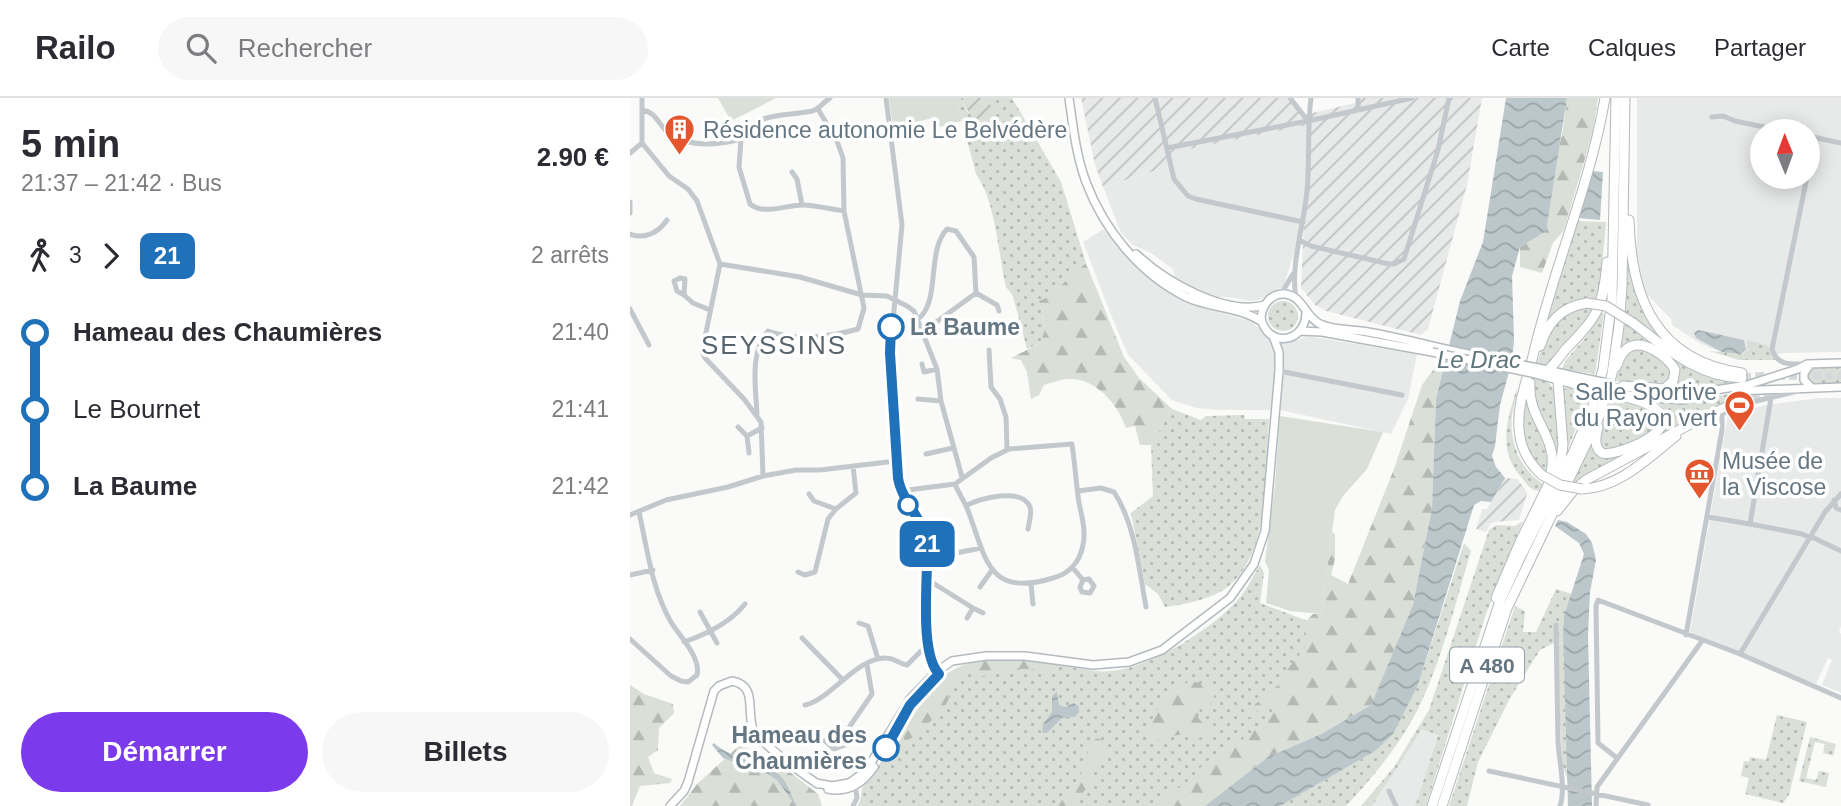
<!DOCTYPE html>
<html lang="fr">
<head>
<meta charset="utf-8">
<style>
  body { margin:0; font-family:Arial,sans-serif; background:#f7f7f7; color:#2b2b33; height:100vh; display:flex; flex-direction:column; font-size:26px; white-space:nowrap }
  * { box-sizing:border-box; margin:0 }
  p { font-size:23px; color:#7c7c81 }
  .icon { flex:none; width:38px; height:38px; fill:none; stroke:currentColor; stroke-width:2; stroke-linecap:round; stroke-linejoin:round }
  .map { position:relative; flex:1; overflow:hidden }
  .side { display:flex; flex-direction:column; background:#fff; width:630px }
  .side>* { flex:none }
  .badge { padding:0 14px; border-radius:10px; font-size:24px; line-height:46px }
  .needle { width:46px; rotate:359deg }
  .controls { position:absolute; left:1120px; top:21px; display:grid; gap:14px }
  .controls a { display:grid; place-items:center; width:70px; height:70px; border-radius:50%; background:#fff; box-shadow:0 4px 18px #0003; font-size:35px }
  .map>.badge { position:absolute; translate:-50% -50%; box-shadow:0 0 0 4px #fff }
  .legs { display:flex; align-items:center; gap:10px; height:77px; padding:0 21px; font-size:23px }
  .legs p { margin-inline-start:auto }
  .overview { display:flex; align-items:center; justify-content:space-between; height:119px; padding:0 21px }
  h1 { font-size:38px; font-weight:700; line-height:52px }
  .button { display:flex; gap:14px; margin-top:auto; padding:14px 21px }
  .button a { flex:1; height:80px; border-radius:42px; background:#7c3aed; color:#fff; font-size:28px; font-weight:700; line-height:80px; text-align:center }
  .button a+a { background:#f7f7f7; color:#2b2b33 }
  ul { padding:0 21px; list-style:none }
  li { display:flex; align-items:center; gap:24px; height:77px; font-size:26px }
  li i { display:grid; place-items:center; width:10px; height:100%; margin:0 9px; background:currentColor }
  li i::after { content:''; width:18px; height:18px; margin:-9px; border:5px solid; border-radius:50%; background:#fff }
  li p { margin-inline-start:auto }
  li:first-child i { background:linear-gradient(#0000 50%,currentColor 0) }
  li:last-child i { background:linear-gradient(currentColor 50%,#0000 0) }
  header { display:flex; align-items:center; gap:42px; box-sizing:border-box; height:98px; padding:0 35px; background:#fff; border-bottom:2px solid #e1e1e2 }
  header strong { font-size:33px }
  nav { display:flex; gap:38px; margin-inline-start:auto; font-size:24px }
  .search { width:490px; height:63px; background:#f7f7f7; display:flex; align-items:center; gap:18px; box-sizing:border-box; padding:0 24px; border-radius:38px; color:#7c7c81; font-size:26px }
  main { display:flex; flex:1; min-height:0 }
  .map>svg:first-child { display:block }
  .built { fill:#e8e9e9; fill-rule:evenodd }
  .industrial { fill:url(#industrial-furrows) }
  .grass { fill:url(#grass-dots) }
  .forest { fill:url(#forest-firs) }
  .park { fill:#dadfd7 }
  .garden { fill:url(#garden-furrows) }
  .water { fill:url(#water-waves) }
  .lines { fill:none; stroke-linecap:round; stroke-linejoin:round }
  .trunk-tunnel { stroke:#d5d9db; stroke-width:8; stroke-dasharray:8 4; stroke-linecap:butt }
  .motorway-tunnel { stroke:#d5d9db; stroke-width:9; stroke-dasharray:9 4.5; stroke-linecap:butt }
  .secondary-casing { stroke:#b3babf; stroke-width:10 }
  .trunk-casing { stroke:#b4b9bd; stroke-width:10 }
  .motorway-casing { stroke:#b4b9bd; stroke-width:11 }
  .minor { stroke:#c3c8cc; stroke-width:5 }
  .secondary { stroke:#fff; stroke-width:7 }
  .trunk { stroke:#fff; stroke-width:8 }
  .motorway { stroke:#fff; stroke-width:9 }
  .secondary-bridge-casing { stroke:#b3babf; stroke-width:10; stroke-linecap:butt }
  .motorway-bridge-casing { stroke:#b4b9bd; stroke-width:11; stroke-linecap:butt }
  .secondary-bridge { stroke:#fff; stroke-width:7 }
  .motorway-bridge { stroke:#fff; stroke-width:9 }
  .line-1-casing { stroke:#fff; stroke-width:16 }
  .line-1 { stroke:#1f72b9; stroke-width:10 }
  .stop-1-dot { fill:#fff; stroke:#1f72b9; stroke-width:3.5 }
  .labels { text-anchor:middle; dominant-baseline:central; stroke-width:7; stroke-linejoin:round; paint-order:stroke }
  .shield { fill:#fff; stroke:#939fa8; stroke-width:2 }
  .shield-label { font-size:21px; font-weight:bold; fill:#657683 }
  .poi-label { font-size:23px; fill:#657683; stroke:#fff; text-anchor:start }
  .stop-label { font-size:23px; font-weight:bold; fill:#657683; stroke:#fff; text-anchor:start }
  .water-label { font-size:24px; font-style:italic; fill:#60757c; stroke:#fff }
  .quarter-label { font-size:26px; letter-spacing:2px; fill:#57646e; stroke:#fff }
</style>
</head>
<body>
<header>
<strong>Railo</strong>
<div class="search"><svg class="icon" aria-label="search" viewBox="0 0 24 24"><circle cx="10" cy="10" r="6"/><path d="M15 15l6 6"/></svg>Rechercher</div>
<nav><a>Carte</a><a>Calques</a><a>Partager</a></nav>
</header>
<main>
<section class="side">
<div class="overview"><div><h1>5 min</h1><p>21:37 – 21:42 · Bus</p></div><b>2.90 €</b></div>
<div class="legs"><svg class="icon" aria-label="walk" viewBox="0 0 24 24"><circle cx="13" cy="4" r="2"/><path d="M13 8l-2 6 4 7M11 14l-3 7M7 12l3-4h3l4 4"/></svg>3<svg class="icon" aria-label="forward" viewBox="0 0 24 24"><path d="M9 5l7 7-7 7"/></svg><b class="badge" style="background:#1f72b9;color:#fff">21</b><p>2 arrêts</p></div>
<ul>
<li><i style="color:#1f72b9"></i><b>Hameau des Chaumières</b><p>21:40</p></li>
<li><i style="color:#1f72b9"></i><span>Le Bournet</span><p>21:41</p></li>
<li><i style="color:#1f72b9"></i><b>La Baume</b><p>21:42</p></li>
</ul>
<div class="button"><a>Démarrer</a><a>Billets</a></div>
</section>
<div class="map">
<svg width="1211" height="708" viewBox="0 0 1211 708">
  <defs>
    <pattern id="industrial-furrows" width="10" height="10" patternUnits="userSpaceOnUse" patternTransform="scale(1.75)"><rect width="10" height="10" fill="#e8e9e9"/><path d="M-1 1l2-2M0 10L10 0M9 11l2-2" fill="none" stroke="#c0c1c2"/></pattern>
    <pattern id="grass-dots" width="8" height="8" patternUnits="userSpaceOnUse" patternTransform="scale(1.75)"><rect width="8" height="8" fill="#dadfd7"/><path d="M2 2h.1M6 6h.1" fill="none" stroke="#b4b9b4" stroke-width="1.8" stroke-linecap="round"/></pattern>
    <pattern id="forest-firs" width="22" height="20" patternUnits="userSpaceOnUse" patternTransform="scale(1.75)"><rect width="22" height="20" fill="#dadfd7"/><path d="M5 1l3.5 6h-7zM16 11l3.5 6h-7z" fill="#b4b9b4"/></pattern>
    <pattern id="garden-furrows" width="10" height="10" patternUnits="userSpaceOnUse" patternTransform="scale(1.75)"><rect width="10" height="10" fill="#dadfd7"/><path d="M-1 1l2-2M0 10L10 0M9 11l2-2" fill="none" stroke="#b4b9b4"/></pattern>
    <pattern id="water-waves" width="16" height="10" patternUnits="userSpaceOnUse" patternTransform="scale(1.75)"><rect width="16" height="10" fill="#bbc7cb"/><path d="M0 5q4-4 8 0t8 0" fill="none" stroke="#9ca6aa"/></pattern>
  </defs>
  <rect width="100%" height="100%" fill="#fafaf8"/>
  <path class="built" d="M1007,0H1211V254L1154,255L1135,259L1095,256L1071,246L1042,227L1041,221L1015,195L1007,172ZM1132,33H1178V79H1132Z
    M678,27L676,114L654,188L629,202L621,203L597,199H581L568,191L546,183L543,171L521,155L503,147L491,135L473,89L537,69L543,54Z
    M474,131L495,155L537,189L585,213L623,224L640,242L661,244L677,238L787,256L778,301L761,336L650,312H588L566,310L542,302L498,257L481,217L453,144Z
    M1189,300H1211V528L1209,534L1211,536V595L1192,587L1202,562L1198,560L1186,586L1060,534L1098,317L1136,307Z
    M791,630L808,636L785,708H742Z"/>
  <path class="industrial" d="M451,0H661L674,17L729,4V0H852L837,87L798,231L791,237L696,213L685,207L671,190L678,27L544,54L537,69L473,89L465,67Z
    M875,380L887,381L895,391L897,396L889,422L865,424L860,426L856,434L846,431L852,411H857Z"/>
  <path class="grass" d="M326,0H330L338,15L367,16L356,0H382L431,84L456,165L418,199L409,203L415,230L411,245L397,251L383,198L376,189C368,155 366,104 346,76Z
    M944,123L976,124L971,180L967,201C943,201 927,208 914,227Z
    M998,165L1008,200L1050,254L996,215Z
    M638 218a15 15 0 1 1 30 0a15 15 0 1 1-30 0Z
    M951,209H966L963,217L919,266L906,269L916,238L930,219Z
    M971,215H974L965,276L932,271L936,262L956,239Z
    M995,223L1108,282V286L1068,293L1029,294L1048,281L1047,267C1033,250 1011,237 991,249Z
    M1117,242L1137,247L1147,262H1109L1079,253L1113,256L1118,252Z
    M1008,250C1023,256 1036,261 1042,277L1034,287L1017,288L986,283C990,267 992,255 1008,250Z
    M1184,266H1211V288L1182,289L1177,285V272Z
    M904,279C912,280 918,283 923,290C930,303 929,349 926,364C926,333 899,312 904,279Z
    M938,289L962,294L938,349L932,292Z
    M887,290C887,297 884,308 882,317C879,344 890,371 913,386L909,393C900,392 898,387 892,380C867,354 877,321 887,290Z
    M1099,296H1122L1102,302L946,386L942,384L961,347L969,358C990,365 1067,328 1026,304L1052,305Z
    M982,298L1004,303L1031,319C1021,339 994,353 972,351L969,336Z
    M897,300C899,322 920,338 920,360C920,366 918,372 917,378C891,354 891,334 894,302Z
    M542,311L571,322L576,318L614,317L615,321H639C635,370 641,450 601,486C586,500 555,507 535,509L528,496L515,486L501,415L523,398L521,347Z
    M893,423L856,516L796,708H785L808,637L792,631L742,708H731L764,669L799,612L859,432L866,427L885,428Z
    M834,445L841,453C825,506 812,563 787,613C769,648 743,679 716,708H650L745,653L788,587Z
    M630,467L634,475L630,505L675,522L685,534L643,624L537,708H227C233,701 230,695 233,688C237,681 245,674 249,667C271,631 289,588 329,569C365,551 428,568 467,573C508,578 574,536 603,507C614,497 622,480 630,467Z
    M926,491L942,496L934,518L933,534L938,683L932,666L926,544L910,552L879,602L848,664L837,708H819L885,508L895,513L893,534H906Z
    M1147,617L1177,624L1159,697L1153,705L1115,696L1119,680L1111,678L1114,663L1119,664L1120,659L1136,662Z
    M1180,639L1206,646L1203,658L1193,655L1195,646L1185,644L1176,680L1186,682L1189,673L1199,675L1196,689L1169,683Z"/>
  <path class="forest" d="M937,0H968L963,33L934,132L923,145L912,175L890,169V149L900,143L932,38Z
    M456,165L494,259L509,280L542,311L521,347H510L505,328L496,330C488,306 464,278 436,281C429,282 421,285 414,287L409,297L401,301L397,274L391,262L381,260L411,245L415,230L409,203L418,199Z
    M809,264H815L806,301L802,410L783,508L741,607L691,636L638,659L575,708H521C535,698 550,691 563,679C568,674 571,667 577,663C609,643 622,640 646,608L644,604L632,609L619,620L616,614L653,583L656,573L674,551L677,539L672,527L683,516H691L702,434L705,436V461L701,477L718,486L764,371L792,287Z
    M371,562L423,564L419,572L377,570L375,574L353,578L342,576L331,577L321,586L318,603L311,614L280,641L275,642L270,637C273,613 310,576 332,568C345,563 358,563 371,562Z
    M560,583L585,588L587,592L580,608L570,611L568,620L581,633L578,638L567,640C548,630 534,645 516,642C519,617 538,594 560,583Z
    M0,587L14,596L43,606L44,615L29,630L28,652L18,659L24,675L42,681L40,685L10,688L2,708H0Z
    M461,640L470,641L479,654L470,663L459,687L442,708H426L449,680L456,664Z
    M109,648L138,657L188,696L192,708H50L68,685Z"/>
  <path class="park" d="M88,0H146L101,23Z
    M259,0H326L332,23L309,29L306,19L263,30Z
    M650,318L753,334L737,371L713,398L705,412L691,516L660,513L636,505L639,472L635,464L636,456L645,386Z"/>
  <path class="garden" d="M330,0H356L367,16L354,30L344,23Z"/>
  <path class="water" d="M876,0H937L916,133L890,149L882,178L884,242L882,263L870,307L865,348L862,358L866,369L875,380L861,404L851,403L844,407L788,587L763,636L745,653L650,708H575L638,659L691,636L741,607L783,507L802,410L806,301L830,203L853,144Z
    M963,73L973,74L970,122L948,120Z
    M1068,232L1114,242L1116,252L1111,256L1092,254L1066,240L1064,235Z
    M928,422L937,424L956,436L962,445L966,462L960,494L958,537L962,708H938L933,534L934,518L954,456L949,445L925,428Z
    M427,594L429,607L435,609L444,605L449,609V614L445,619L432,620L417,635H412L413,626L422,614V598Z
    M84,645C101,661 127,661 146,674C157,681 161,697 166,708L147,682L136,675L93,660L82,647Z"/>
  <g class="lines">
    <path class="trunk-tunnel" d="M1147,278L1211,277
      M1110,302L1140,293"/>
    <path class="motorway-tunnel" d="M1112,280L1138,278"/>
    <defs>
      <path id="secondary" d="M439,0C443,28 446,57 456,84C474,132 510,176 556,199C579,210 611,209 632,224
        M506,156C535,183 594,218 635,207
        M676,215C675,246 637,250 631,220C632,207 641,195 655,196C673,198 675,219 690,226C704,233 723,231 738,234C773,240 808,250 843,257
        M671,233L692,234L802,254
        M1179,268L1174,275V282L1181,289
        M908,270L953,280
        M906,276L950,288
        M1011,293L1029,296L1079,293L1117,287L1168,271L1177,266L1211,265
        M1106,293L1211,289
        M999,297L1052,302L1077,298
        M186,685L202,688L219,685L236,673L280,601L306,574L322,563L356,558H395L463,567L499,564L532,552L600,500L624,466L635,433L649,273V254L643,238
        M198,691C218,695 233,685 244,669
        M40,708L54,693L58,684L84,593L89,588L102,583C129,588 115,615 124,633C132,646 174,677 188,686"/>
      <path id="trunk" d="M1066,323L1110,302"/>
      <path id="motorway" d="M999,122C1001,200 1026,263 1112,275
        M1003,225C1036,250 1068,279 1112,280
        M910,248C918,224 931,209 957,205
        M986,269C989,262 991,254 998,250C1013,240 1038,259 1045,272L1043,283L1034,291L993,288
        M918,272C925,266 930,258 936,251C968,218 973,210 977,164
        M900,285C897,321 929,339 921,374
        M968,329C966,338 963,349 972,355C983,361 1091,320 991,298
        M912,377C899,365 890,349 889,331C887,306 897,282 903,258C923,171 960,88 975,0
        M952,391C989,390 1018,360 1046,338
        M927,413L943,393L956,382L1066,323
        M866,500L890,444L931,361L933,347L928,283L934,280L952,284
        M802,708L870,503L889,462L943,355L962,311L973,271L982,201L986,0
        M812,708L877,510L969,319L982,276L989,228L992,190L995,0"/>
    </defs>
    <use href="#secondary" class="secondary-casing"/>
    <use href="#trunk" class="trunk-casing"/>
    <use href="#motorway" class="motorway-casing"/>
    <path class="minor" d="M12,0V45L39,78L58,91L67,103L90,166L170,179L232,197L257,198L277,208L284,213L307,271L311,303L332,379
      M256,0L272,127L260,255L266,363L270,393L294,431L297,441L295,486L301,562L306,574
      M525,0L544,81L558,98L566,101L673,124
      M660,0L678,23
      M12,12C28,14 29,30 41,37C62,50 88,47 111,41C127,12 155,19 182,13C190,11 193,4 200,0
      M728,12V0
      M1082,19L1093,18L1105,23L1153,33
      M1178,38L1211,45
      M111,41L109,69L120,106C134,118 158,106 175,107C188,108 201,111 214,113
      M537,50L678,23L782,0
      M0,55L12,45
      M162,74L167,81L172,107
      M1178,74L1185,40
      M0,104V115
      M0,136C15,142 29,134 37,122
      M671,143L681,148L759,166H764L774,161L808,52L819,0
      M90,166L72,254L75,260L114,301L131,324L133,378
      M346,195L367,207L369,213
      M651,196L663,176
      M54,197L47,193L44,183L50,180L55,181L54,197L63,205L80,212
      M666,201C660,167 674,127 677,93C680,62 677,31 681,0
      M0,211L19,247
      M288,221C311,204 296,153 317,131L326,133L344,159L346,195L294,233
      M359,252L361,289L370,301L376,319L377,352
      M292,266L294,274L307,271
      M1176,266C1160,266 1147,268 1142,251L1177,79
      M649,273L772,297
      M288,301L311,303
      M127,317C126,290 119,256 138,233C165,243 201,239 228,231L234,210L214,113L213,60L207,43L188,11
      M108,329L117,338L132,330
      M117,338L119,355
      M296,356L323,350
      M270,393L325,386L361,360L379,351L442,346C445,366 446,385 449,405C452,419 456,433 453,447C450,464 439,476 423,480C356,501 356,458 337,410C333,401 328,394 325,386
      M448,393L471,390L484,394C505,426 509,471 516,509
      M179,396L184,403L206,411
      M1204,402L1206,410L1211,412
      M336,408C349,400 392,389 400,409C402,415 399,425 398,431
      M0,417L36,402L98,389L133,378L166,372H190L266,363
      M1078,419L1120,426L1141,300
      M1120,426L1172,436L1181,440
      M1182,439L1211,453
      M326,455L351,450
      M443,470L453,482L459,481L464,488L460,495L452,494L450,489L453,482
      M168,474L175,477L185,474L198,421L206,411L226,395L223,368
      M0,477L23,472
      M295,480L343,510L337,520
      M401,486L403,506
      M350,489L362,472
      M343,510L353,515
      M70,514L87,545
      M229,525L238,528L248,561
      M926,527C927,565 927,604 928,643C929,663 936,691 930,708
      M1056,537L1092,332V316L1114,306L1168,293
      M172,540L212,581
      M0,541L41,578L51,583L58,584L67,577C71,559 50,539 41,524C22,492 17,450 9,414
      M54,544C77,536 100,525 115,506
      M1110,556L1195,414L1211,396
      M175,607C200,602 227,559 256,560C264,560 270,566 277,567L291,553L299,550
      M195,643L204,651L215,647L220,628L242,596L237,567
      M987,660L968,645L966,508L968,502L1110,556L1211,600
      M859,673L1018,707
      M759,693L766,708
      M223,708L227,700L225,686
      M966,708L967,689L1072,543"/>
    <use href="#secondary" class="secondary"/>
    <use href="#trunk" class="trunk"/>
    <use href="#motorway" class="motorway"/>
    <defs>
      <path id="secondary-bridge" d="M802,254L906,276
        M843,257L908,270
        M953,280L982,286"/>
      <path id="motorway-bridge" d="M957,205L976,208L1003,225
        M952,284L992,292
        M912,377L930,387L952,391"/>
    </defs>
    <use href="#secondary-bridge" class="secondary-bridge-casing"/>
    <use href="#motorway-bridge" class="motorway-bridge-casing"/>
    <use href="#secondary-bridge" class="secondary-bridge"/>
    <use href="#motorway-bridge" class="motorway-bridge"/>
  </g>
  <g class="lines">
    <defs>
      <path id="line-1" d="M256,650L280,607L309,576C288,554 299,474 297,444C295,424 272,404 268,380L260,255L261,229"/>
    </defs>
    <use href="#line-1" class="line-1-casing"/>
    <use href="#line-1" class="line-1"/>
  </g>
  <defs>
    <symbol id="building-pin" viewBox="-11 -11 22 30"><path d="M0 17L-7.5 6A9.5 9.5 0 1 1 7.5 6Z" fill="#e4572e" stroke="#fff"/><path d="M-4-6H4V6H1V3H-1V6H-4ZM-2.5-4.3h1.7v1.8h-1.7ZM.8-4.3h1.7v1.8H.8ZM-2.5-1h1.7V.8h-1.7ZM.8-1h1.7V.8H.8Z" fill="#fff"/></symbol>
    <symbol id="stadium-pin" viewBox="-11 -11 22 30"><path d="M0 17L-7.5 6A9.5 9.5 0 1 1 7.5 6Z" fill="#e4572e" stroke="#fff"/><path d="M0-5a6.5 5 0 1 0 0 10a6.5 5 0 1 0 0-10ZM-3.5-1.8h7v3.6h-7Z" fill="#fff"/></symbol>
    <symbol id="museum-pin" viewBox="-11 -11 22 30"><path d="M0 17L-7.5 6A9.5 9.5 0 1 1 7.5 6Z" fill="#e4572e" stroke="#fff"/><path d="M0-6L6-3V-2H-6V-3ZM-5-1h2V3h-2ZM-1-1h2V3h-2ZM3-1h2V3H3ZM-6 4H6V6H-6Z" fill="#fff"/></symbol>
  </defs>
  <g fill-rule="evenodd">
    <use href="#building-pin" x="32" y="14" width="35" height="47"/>
    <use href="#stadium-pin" x="1092" y="290" width="35" height="47"/>
    <use href="#museum-pin" x="1052" y="358" width="35" height="47"/>
  </g>
  <g class="stop-1-dot">
    <circle cx="261" cy="229" r="12"/>
    <circle cx="278" cy="407" r="9"/>
    <circle cx="256" cy="650" r="12"/>
  </g>
  <g class="labels">
    <rect class="shield" x="820" y="549.5" width="74" height="35" rx="5"/>
    <g class="shield-label">
      <text x="857" y="567">A 480</text>
    </g>
    <g class="poi-label">
      <text x="73" y="32">Résidence autonomie Le Belvédère</text>
      <text x="1087" y="294" text-anchor="end">Salle Sportive<tspan x="1087" dy="26">du Rayon vert</tspan></text>
      <text x="1092" y="363">Musée de<tspan x="1092" dy="26">la Viscose</tspan></text>
    </g>
    <g class="stop-label">
      <text x="280" y="229">La Baume</text>
      <text x="237" y="637" text-anchor="end">Hameau des<tspan x="237" dy="26">Chaumières</tspan></text>
    </g>
    <g class="water-label">
      <text x="849" y="261">Le Drac</text>
    </g>
    <g class="quarter-label">
      <text x="144" y="247">SEYSSINS</text>
    </g>
  </g>
</svg>
<div class="controls">
<a><svg class="needle" viewBox="-14 -14 28 28"><path d="M0-13l5 13h-10z" fill="#e53935"/><path d="M0 13l5-13h-10z" fill="#7c7c81"/></svg></a>
</div>
<b class="badge" style="left:297px;top:446px;background:#1f72b9;color:#fff">21</b>
</div>
</main>
</body>
</html>
